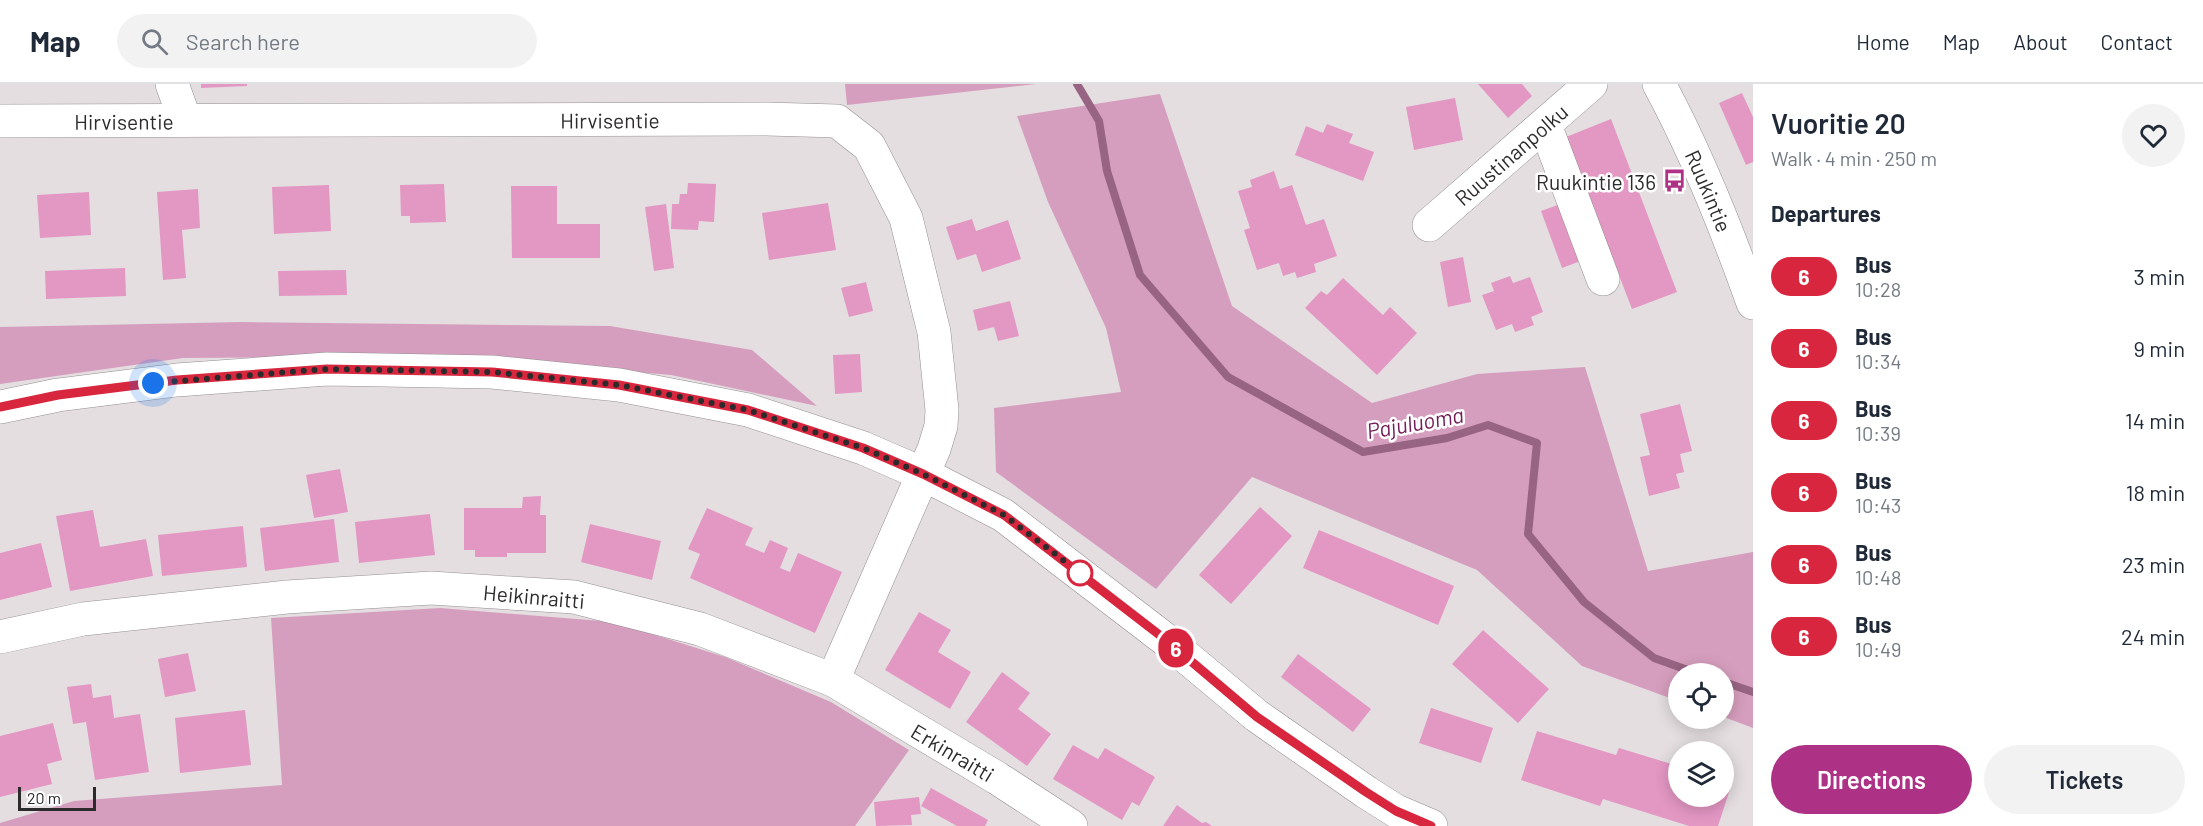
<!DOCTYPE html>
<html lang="en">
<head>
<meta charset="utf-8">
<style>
  body { margin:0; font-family:Barlow,sans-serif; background:#f2f2f3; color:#1f2937; height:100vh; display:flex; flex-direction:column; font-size:22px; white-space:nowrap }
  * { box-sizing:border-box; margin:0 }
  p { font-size:20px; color:#747a83 }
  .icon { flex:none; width:33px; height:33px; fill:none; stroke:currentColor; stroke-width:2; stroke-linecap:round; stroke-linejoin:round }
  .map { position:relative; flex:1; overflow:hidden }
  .sheet { display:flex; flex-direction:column; background:#fff; width:450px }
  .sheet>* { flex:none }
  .badge { padding:0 12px; border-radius:20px; font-size:21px; line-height:39px }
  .fabs { position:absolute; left:1668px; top:579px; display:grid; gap:12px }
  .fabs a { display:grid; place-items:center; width:66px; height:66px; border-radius:50%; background:#fff; box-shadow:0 3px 15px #0003; font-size:30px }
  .scale { position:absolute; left:18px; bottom:15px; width:78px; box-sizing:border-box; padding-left:6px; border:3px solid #2c2a2b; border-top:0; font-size:16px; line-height:21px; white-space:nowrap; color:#2c2a2b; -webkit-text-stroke:4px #fff; paint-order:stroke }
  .you { position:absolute; width:30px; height:30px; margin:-15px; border:4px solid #fff; border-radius:50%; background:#1a73e8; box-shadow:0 0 0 9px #1a73e833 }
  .map>.badge { position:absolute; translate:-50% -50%; box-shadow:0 0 0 3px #fff }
  h2 { padding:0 18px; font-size:22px; line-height:54px }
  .round { display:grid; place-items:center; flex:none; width:63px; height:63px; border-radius:32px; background:#f2f2f3 }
  .overview { display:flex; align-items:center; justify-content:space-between; height:102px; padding:0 18px }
  h1 { font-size:28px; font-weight:600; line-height:45px }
  .action { display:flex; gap:12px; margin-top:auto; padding:12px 18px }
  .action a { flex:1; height:69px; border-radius:36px; background:#ad3285; color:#fff; font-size:24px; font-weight:600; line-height:69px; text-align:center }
  .action a+a { background:#f2f2f3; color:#1f2937 }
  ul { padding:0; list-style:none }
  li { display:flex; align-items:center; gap:18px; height:72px; padding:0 18px }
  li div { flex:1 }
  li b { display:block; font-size:22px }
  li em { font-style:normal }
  li .badge { min-width:66px; font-weight:700; text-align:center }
  header { display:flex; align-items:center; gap:36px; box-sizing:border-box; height:84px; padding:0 30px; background:#fff; border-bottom:2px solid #e0e1e3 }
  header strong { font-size:28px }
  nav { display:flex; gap:33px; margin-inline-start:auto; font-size:21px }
  .search { width:420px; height:54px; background:#f2f2f3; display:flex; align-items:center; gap:15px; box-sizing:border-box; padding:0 21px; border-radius:33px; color:#747a83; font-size:22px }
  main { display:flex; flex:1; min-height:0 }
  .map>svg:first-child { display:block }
  .green { fill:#d69ebe }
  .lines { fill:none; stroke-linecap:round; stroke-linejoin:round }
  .stream { stroke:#986483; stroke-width:8 }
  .building { fill:#e397c3 }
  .minor-casing { stroke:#948f91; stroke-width:34 }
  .minor { stroke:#fff; stroke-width:33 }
  .line-casing { stroke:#fff; stroke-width:14 }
  .line { stroke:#d7263d; stroke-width:9 }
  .walk { stroke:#2c2a2b; stroke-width:6; stroke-dasharray:0 10.8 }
  .stop-dot { fill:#fff; stroke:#d7263d; stroke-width:3 }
  .labels { text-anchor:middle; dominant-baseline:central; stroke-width:5; stroke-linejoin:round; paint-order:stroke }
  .street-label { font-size:21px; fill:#2c2a2b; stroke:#fff }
  .poi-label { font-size:21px; fill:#2c2a2b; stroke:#fff; text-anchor:end }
  .water-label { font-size:22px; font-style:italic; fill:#721b56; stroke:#fff }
</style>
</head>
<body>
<header>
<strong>Map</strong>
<div class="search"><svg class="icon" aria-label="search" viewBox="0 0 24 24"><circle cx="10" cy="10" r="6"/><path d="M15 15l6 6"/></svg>Search here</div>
<nav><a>Home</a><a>Map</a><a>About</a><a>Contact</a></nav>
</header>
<main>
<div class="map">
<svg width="1753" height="742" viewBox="0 0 1753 742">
  <rect width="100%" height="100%" fill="#e4dee1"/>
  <path class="green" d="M845,0H1036L847,21Z
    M1160,10L1232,222L1372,319L1477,290L1585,283L1648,487L1753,468V644L1724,633V590H1678V617L1582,582L1477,486L1252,393L1156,505L996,388L994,324L1121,308L1106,244L1048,118L1017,32Z
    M242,238L610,242L752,266L817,322L671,291L448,272L183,274L0,300V243Z
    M440,524L614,538L725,573L831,618L909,666L855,742H0V739L74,717L282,701L271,534Z"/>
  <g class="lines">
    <path class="stream" d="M1077,0L1099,37L1107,87L1140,191L1228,293L1363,368L1447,354L1488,341L1537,359L1528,450L1584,518L1654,574L1699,590
      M1724,598L1753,608"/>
  </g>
  <path class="building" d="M201,0H247V2L201,4Z
    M1478,0H1522L1532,12L1508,34Z
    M1742,9L1753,33V78L1746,81L1719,19Z
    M1455,14L1463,56L1414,66L1406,23Z
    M1611,35L1677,208L1632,225L1566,53Z
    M1327,40L1353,50L1349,59L1374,68L1363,97L1295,71L1306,42L1323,49Z
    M1274,87L1280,105L1292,101L1306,141L1324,135L1337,172L1314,180L1316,188L1297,194L1295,188L1283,192L1279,179L1257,186L1244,146L1250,144L1238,107L1252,103L1250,96Z
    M688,99L716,100L714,138L699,137L698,146L671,145L672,120H679L680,110H687Z
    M444,100L446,138L410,139V132H401L400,101Z
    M329,101L331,147L274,150L272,103Z
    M511,102H557V140H600V174H512Z
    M198,105L200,144L182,146L186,194L163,196L157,108Z
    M89,108L91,151L40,154L37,111Z
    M1566,118L1586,175L1562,184L1541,127Z
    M828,119L836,166L769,176L762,129Z
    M666,120L674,184L654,187L645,123Z
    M972,135L976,147L1008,136L1021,175L982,188L976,170L957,176L946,143Z
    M1463,173L1471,218L1448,223L1440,178Z
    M125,184L126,212L46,215L45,187Z
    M346,186L347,211L279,212L278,187Z
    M1510,192L1513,199L1530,193L1543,228L1531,233L1534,241L1515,248L1512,240L1496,246L1482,211L1494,207L1491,199Z
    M1343,194L1383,231L1390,223L1417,249L1377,291L1305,224L1321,207L1327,211Z
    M866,198L873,227L849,233L841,204Z
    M1010,217L1019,252L998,257L994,243L978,247L973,226Z
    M860,270L862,308L835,310L833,271Z
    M1680,320L1692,367L1680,370L1684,388L1676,390L1680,404L1649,412L1640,373L1650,371L1640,330Z
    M340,385L348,428L314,434L306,391Z
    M541,412L540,431H546V469H507V473H475V466H464V424H522L523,413Z
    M1260,423L1292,452L1231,520L1199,491Z
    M707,424L753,444L745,461L764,469L770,456L788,464L780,484L790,488L798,469L842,488L815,549L690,494L700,470L688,465Z
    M93,426L100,463L146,455L153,492L70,507L56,432Z
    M430,430L435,471L359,479L355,438Z
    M334,435L339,478L265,487L260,444Z
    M590,440L661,457L652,496L581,478Z
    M243,442L247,483L162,492L158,451Z
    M1319,446L1454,502L1438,541L1303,484Z
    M41,459L52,503L0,516V469Z
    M919,528L951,546L938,568L971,588L950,625L885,586Z
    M1483,546L1549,605L1518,639L1452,580Z
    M188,569L196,607L165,613L158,575Z
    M1298,570L1371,625L1353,648L1281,593Z
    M1002,588L1030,609L1018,625L1051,650L1027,682L966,638Z
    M91,600L93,614L111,611L114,634L140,630L149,688L95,696L86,638L73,640L67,603Z
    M1431,624L1493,644L1481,679L1419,659Z
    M245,626L251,681L180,689L175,634Z
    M53,639L62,676L47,680L52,700L0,713V652Z
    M1537,647L1616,671L1619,664L1678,682V712H1724V696L1732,699L1718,742H1689L1603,715L1600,722L1521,696Z
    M1073,661L1098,675L1105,664L1155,693L1139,722L1132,718L1122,736L1053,695Z
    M931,704L988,736L985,742H957L921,722Z
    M919,713L921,730L911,731L912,741L876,742L874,718Z
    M1177,721L1202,739L1206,738L1212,742H1163Z"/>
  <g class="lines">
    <defs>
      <g id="minor">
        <path d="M172,0L185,36"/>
        <path id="s1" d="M1659,0C1697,70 1726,143 1753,219"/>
        <path id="s2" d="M0,37L767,35L837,37L869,62L906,134L934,248L942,326L941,342L934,365L833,596L700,545L574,513L431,504L287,513L83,535L0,553"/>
        <path d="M1545,41L1603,195"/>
        <path id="s3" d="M1429,141L1591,0"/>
        <path d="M0,323L58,311L177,296L327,285L492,288L619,301L748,326L863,364L923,390L1003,431L1166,556L1257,632L1366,708L1396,727L1431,742"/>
        <path id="s4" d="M833,596L997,694L1071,742"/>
      </g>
    </defs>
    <use href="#minor" class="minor-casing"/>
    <use href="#minor" class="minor"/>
  </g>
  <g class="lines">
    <defs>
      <path id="line" d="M0,323L58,311L177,296L327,285L492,288L619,301L748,326L863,364L923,390L1004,431L1166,556L1257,633L1366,708L1396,727L1431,742"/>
    </defs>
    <use href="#line" class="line-casing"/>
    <use href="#line" class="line"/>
    <path class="walk" d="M153,299L327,285L492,288L619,301L748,326L863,364L923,390L1004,431L1084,492L1080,489"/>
  </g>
  <defs>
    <symbol id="bus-bare" viewBox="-9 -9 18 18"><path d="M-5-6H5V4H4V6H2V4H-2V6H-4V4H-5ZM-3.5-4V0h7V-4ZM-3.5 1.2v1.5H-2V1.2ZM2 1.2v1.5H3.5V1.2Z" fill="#ad3285" stroke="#fff" stroke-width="2.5" paint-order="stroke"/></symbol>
  </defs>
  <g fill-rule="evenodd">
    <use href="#bus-bare" x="1658" y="80" width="33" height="33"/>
  </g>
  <circle class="stop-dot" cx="1080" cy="489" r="12"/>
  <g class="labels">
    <g class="street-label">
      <text stroke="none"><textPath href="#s2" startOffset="610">Hirvisentie</textPath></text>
      <text stroke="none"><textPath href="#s2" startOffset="124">Hirvisentie</textPath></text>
      <text stroke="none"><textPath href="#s3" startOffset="108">Ruustinanpolku</textPath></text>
      <text stroke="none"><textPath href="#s1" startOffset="118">Ruukintie</textPath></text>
      <text transform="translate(534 512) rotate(5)">Heikinraitti</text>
      <text stroke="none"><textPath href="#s4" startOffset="140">Erkinraitti</textPath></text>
    </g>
    <g class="poi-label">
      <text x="1656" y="97">Ruukintie 136</text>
    </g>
    <g class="water-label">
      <text transform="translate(1415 338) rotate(-10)">Pajuluoma</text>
    </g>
  </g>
</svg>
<div class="fabs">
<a><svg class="icon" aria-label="locate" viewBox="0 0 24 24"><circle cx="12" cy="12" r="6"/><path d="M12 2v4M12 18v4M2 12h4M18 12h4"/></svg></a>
<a><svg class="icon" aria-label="layers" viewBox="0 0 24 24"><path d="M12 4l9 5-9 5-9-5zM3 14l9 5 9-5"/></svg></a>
</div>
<div class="scale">20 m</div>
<div class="you" style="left:153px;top:299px"></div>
<b class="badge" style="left:1176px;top:564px;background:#d7263d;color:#fff">6</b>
</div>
<section class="sheet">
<div class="overview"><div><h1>Vuoritie 20</h1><p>Walk · 4 min · 250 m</p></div><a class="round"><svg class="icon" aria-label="heart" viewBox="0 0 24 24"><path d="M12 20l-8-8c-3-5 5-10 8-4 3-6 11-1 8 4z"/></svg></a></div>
<h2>Departures</h2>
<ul>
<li><span class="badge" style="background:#d7263d;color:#fff">6</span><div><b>Bus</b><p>10:28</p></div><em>3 min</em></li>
<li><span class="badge" style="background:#d7263d;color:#fff">6</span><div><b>Bus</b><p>10:34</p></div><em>9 min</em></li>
<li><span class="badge" style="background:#d7263d;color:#fff">6</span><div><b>Bus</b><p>10:39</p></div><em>14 min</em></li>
<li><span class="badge" style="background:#d7263d;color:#fff">6</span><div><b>Bus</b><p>10:43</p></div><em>18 min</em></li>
<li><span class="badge" style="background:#d7263d;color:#fff">6</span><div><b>Bus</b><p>10:48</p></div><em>23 min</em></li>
<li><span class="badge" style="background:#d7263d;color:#fff">6</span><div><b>Bus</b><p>10:49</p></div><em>24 min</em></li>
</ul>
<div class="action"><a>Directions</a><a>Tickets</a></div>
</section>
</main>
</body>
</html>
